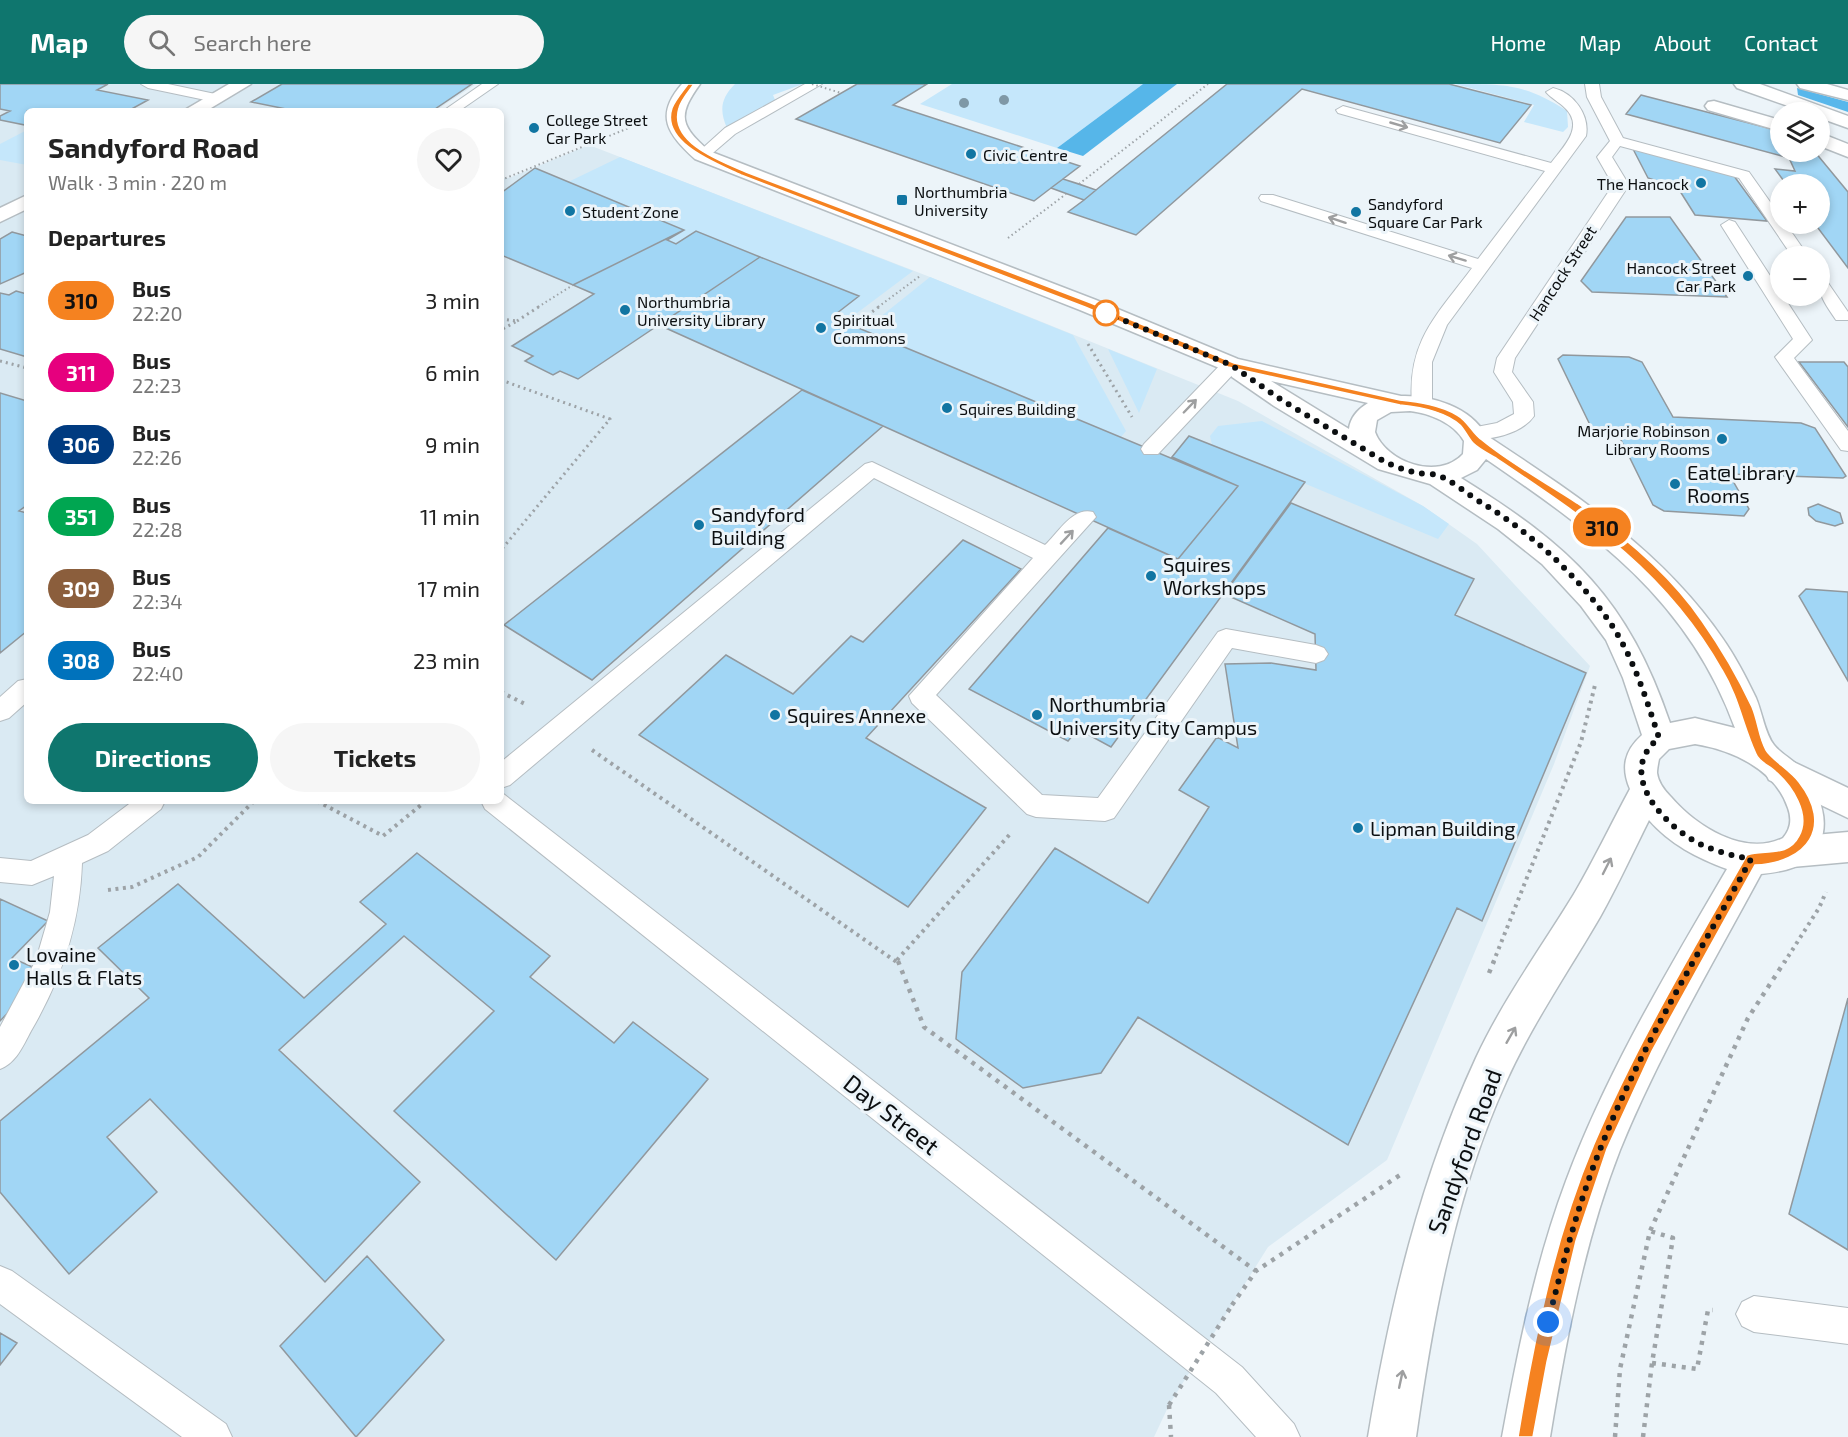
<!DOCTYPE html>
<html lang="en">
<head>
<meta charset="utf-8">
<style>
  body { margin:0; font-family:"Exo 2",sans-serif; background:#f6f6f6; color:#222; height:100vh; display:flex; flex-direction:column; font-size:22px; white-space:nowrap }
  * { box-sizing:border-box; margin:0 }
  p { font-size:20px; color:#767676 }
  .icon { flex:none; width:33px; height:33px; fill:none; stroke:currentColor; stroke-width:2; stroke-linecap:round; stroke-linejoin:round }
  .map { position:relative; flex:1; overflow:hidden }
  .sheet { position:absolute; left:24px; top:24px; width:480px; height:696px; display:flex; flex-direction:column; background:#fff; border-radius:9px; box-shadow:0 3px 9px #0003 }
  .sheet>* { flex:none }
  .badge { padding:0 12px; border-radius:20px; font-size:21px; line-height:39px }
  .tools { position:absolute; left:1770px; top:18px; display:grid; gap:12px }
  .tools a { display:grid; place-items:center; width:60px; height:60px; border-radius:50%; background:#fff; box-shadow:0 3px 9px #0003; font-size:30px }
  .you { position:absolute; width:30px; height:30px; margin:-15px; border:4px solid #fff; border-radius:50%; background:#1a73e8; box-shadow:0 0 0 9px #1a73e833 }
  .map>.badge { position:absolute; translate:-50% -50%; box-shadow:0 0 0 3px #fff }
  h2 { padding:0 24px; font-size:22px; line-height:54px }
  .round { display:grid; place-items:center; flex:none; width:63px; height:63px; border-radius:32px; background:#f6f6f6 }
  .overview { display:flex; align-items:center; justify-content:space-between; height:102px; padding:0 24px }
  h1 { font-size:28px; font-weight:700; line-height:45px }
  .button { display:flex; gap:12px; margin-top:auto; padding:12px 24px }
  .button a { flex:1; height:69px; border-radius:36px; background:#0f766e; color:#fff; font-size:24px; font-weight:700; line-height:69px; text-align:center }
  .button a+a { background:#f6f6f6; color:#222 }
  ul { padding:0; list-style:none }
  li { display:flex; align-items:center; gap:18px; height:72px; padding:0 24px }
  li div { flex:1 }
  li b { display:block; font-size:22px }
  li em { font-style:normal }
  li .badge { min-width:66px; font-weight:700; text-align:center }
  header { display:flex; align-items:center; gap:36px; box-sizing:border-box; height:84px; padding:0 30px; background:#0f766e; color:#fff }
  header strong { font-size:28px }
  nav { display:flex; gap:33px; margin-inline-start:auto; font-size:21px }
  .search { width:420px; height:54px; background:#f6f6f6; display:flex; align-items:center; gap:15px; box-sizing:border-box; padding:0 21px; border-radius:33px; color:#767676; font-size:22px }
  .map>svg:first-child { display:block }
  .built { fill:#daeaf3 }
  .green { fill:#c5e7fb }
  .forest { fill:#58b7eb }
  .water { fill:#56b6e9 }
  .building { fill:#a1d6f5; stroke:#91989d; stroke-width:1.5 }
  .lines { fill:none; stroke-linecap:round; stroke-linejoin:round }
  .lane-casing { stroke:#b5bdc2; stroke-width:2 }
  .street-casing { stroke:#b5bdc2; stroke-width:3 }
  .secondary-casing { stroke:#b5bdc2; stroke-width:3 }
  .path-far3 { stroke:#9da3a7; stroke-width:2; stroke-dasharray:1.5 3; stroke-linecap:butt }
  .path-far2 { stroke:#9da3a7; stroke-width:3; stroke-dasharray:2 4; stroke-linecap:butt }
  .path-far1 { stroke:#9da3a7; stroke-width:4; stroke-dasharray:3 4.5; stroke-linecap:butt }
  .path { stroke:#9da3a7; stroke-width:4.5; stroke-dasharray:4 6; stroke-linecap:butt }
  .lane { fill:#fff; fill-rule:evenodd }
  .street { fill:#fff; fill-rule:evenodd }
  .secondary { fill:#fff; fill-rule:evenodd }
  .path-bridge-far1 { stroke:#9da3a7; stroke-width:2; stroke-dasharray:1.5 3; stroke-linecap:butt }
  .path-bridge { stroke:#9da3a7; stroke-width:4.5; stroke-dasharray:4 6; stroke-linecap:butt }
  .tree { fill:#7f98a6 }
  .oneway { stroke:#9e9fa0 }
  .line { fill:#f58220; stroke:#fff; stroke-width:1.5 }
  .walk { stroke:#0c0f11; stroke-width:6; stroke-dasharray:0 10.8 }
  .poi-dot { fill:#1175a2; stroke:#ecf4f9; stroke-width:2 }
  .stop-dot { fill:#fff; stroke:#f58220; stroke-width:3 }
  .labels { text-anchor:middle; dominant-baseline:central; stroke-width:6; stroke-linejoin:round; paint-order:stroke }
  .far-poi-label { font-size:16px; fill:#0c0f11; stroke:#ecf4f9; text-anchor:start }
  .far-street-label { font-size:16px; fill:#0c0f11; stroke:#ecf4f9 }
  .poi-label { font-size:20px; fill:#0c0f11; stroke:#ecf4f9; text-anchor:start }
  .near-street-label { font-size:24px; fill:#0c0f11; stroke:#ecf4f9 }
</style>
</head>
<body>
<header>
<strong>Map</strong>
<div class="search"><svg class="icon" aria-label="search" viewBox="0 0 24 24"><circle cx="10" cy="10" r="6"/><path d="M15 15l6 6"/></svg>Search here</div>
<nav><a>Home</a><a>Map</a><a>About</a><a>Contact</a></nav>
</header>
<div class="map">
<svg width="1848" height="1353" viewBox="0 0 1848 1353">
  <rect width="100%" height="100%" fill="#ecf4f9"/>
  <path class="built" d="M0,0H476L435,27H27V717H501V94H509L589,61L930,193L1238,317L1423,422L1477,460L1590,582L1554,680L1387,1076L1268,1163L1169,1321L1154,1353H0Z"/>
  <path class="green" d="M735,0H803L773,11L775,16L727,44C719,26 721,14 735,0Z
    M952,0H1143L1057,64L920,20Z
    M1455,0C1506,0 1525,0 1567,27L1568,43L1563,48L1524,38L1534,21Z
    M27,46V81L0,76V60Z
    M620,73L913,187L845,238L832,233L858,212L696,147L676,160L667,156L683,146L566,99Z
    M930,193L1073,251L1126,347L1121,353L864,246Z
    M1108,265L1157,285L1139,329Z
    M1262,337L1423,422L1449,440L1438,455L1212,361L1210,352L1218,342Z"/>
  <path class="forest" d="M1797,4L1848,18V28L1798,11Z"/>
  <path class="water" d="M1143,0H1177L1083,72L1057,64Z"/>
  <path class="building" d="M0,0H108L97,6L148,16L128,27H27L25,41L0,36V32L10,27L0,25Z
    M282,0H472L432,27H296L251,18Z
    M857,0H927L893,21L1080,82L1063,95L1096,106L1227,0H1449L1531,21L1500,59L1302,5L1136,151L1068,128L1084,116L1051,104L1034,117L796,35Z
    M1641,11L1780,47V68H1815L1848,108V184L1815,140H1820V100H1786L1775,85L1795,87L1789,74L1626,30Z
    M1633,65L1734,92L1767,137L1695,131L1678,104L1648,94Z
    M535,84L684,146L573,201L501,171V109Z
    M1063,95L1079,100L1096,106L1084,116L1051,104Z
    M1626,133H1670L1727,213L1592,208L1581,197Z
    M684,146L667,156L676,160L696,147L760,173L578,295L560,287L553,291L525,277L533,272L512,262L594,210L573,201Z
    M12,148L27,152V188L0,200V155Z
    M760,173L859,212L832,233L1238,402L1178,475L659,241Z
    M16,207L27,210V273L0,265V209L9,211Z
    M1563,271L1629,273L1642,278L1673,333L1801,339L1815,344L1846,392L1843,394L1729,390L1749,425L1744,432L1664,427L1653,421L1618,350L1602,349L1592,345L1558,275Z
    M1799,278H1844L1848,283V343Z
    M802,306L883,342L592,596L504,541Z
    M0,309L27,317V421L19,427L27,429V547L0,569Z
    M1189,352L1305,398L1111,663L1078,645L1068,657L969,605L1108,444L1178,475L1238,402L1172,373Z
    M1291,419L1474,495L1455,531L1586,589L1482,837L1457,824L1348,1061L1138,933L1101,989L1023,1004L956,955L962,888L1055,764L1148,819L1209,723L1179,706L1217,653L1238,664L1225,580L1271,579L1316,586L1315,550L1224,510Z
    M1818,420L1840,429L1843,439L1835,442L1816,437L1809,431L1808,424Z
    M963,456L1021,485L866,654L986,724L908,823L639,651L726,571L793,610L851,552L863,558Z
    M1806,505L1848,508V597L1799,512Z
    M417,769L550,872L530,893L614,959L633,938L708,995L556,1176L394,1027L494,927L404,852L279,966L420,1098L325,1198L150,1015L107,1053L157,1108L69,1190L0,1108V1037L149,914L98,864L178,800L304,914L386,840L360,818Z
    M0,815L48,837L12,874L46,889L0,937Z
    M1848,914V1166L1789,1130Z
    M367,1172L444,1256L356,1353L280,1262Z
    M0,1249L17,1259L0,1281Z"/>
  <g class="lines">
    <defs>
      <path id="lane" d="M141,0H168L220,11L222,14L215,18L148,4Z
        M482,0H498L459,27H443Z
        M805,0H822L735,50L707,74H697L695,71L725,44Z
        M1585,0H1599L1601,13L1623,54L1749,88L1780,132V140H1786L1808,172H1792L1739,94L1620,62L1612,73L1629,101L1515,274L1512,288L1533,318L1534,332C1522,350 1486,359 1466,353L1463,349L1466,345L1497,339L1514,330L1513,318L1494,288L1497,274L1613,101L1597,73L1610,57L1587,13Z
        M1553,4C1574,9 1590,31 1586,52L1447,241L1432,278V320L1422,326L1415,324L1412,320C1407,257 1437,231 1472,184L1261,117L1259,114L1261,111H1273L1478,175L1545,87L1338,29L1336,26L1343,22L1551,79C1563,63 1585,43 1565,24C1559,18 1551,14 1546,8Z
        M1729,136L1735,138L1812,256L1794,274L1848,347V367L1841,366L1775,273L1793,255L1721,141Z
        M1820,195L1826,196L1848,228V236H1836C1826,221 1818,212 1820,195Z
        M1231,275L1240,281L1238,285L1158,370H1144L1141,365L1144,360L1224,277Z
        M872,378L1045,461C1058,449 1073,422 1093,428L1096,433L936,611L1042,711L1098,714L1218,548L1226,545L1316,561L1324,564L1328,570L1324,576L1316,579L1232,564L1114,734L1105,737L1036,733L1027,730L912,619L909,612L1033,474L874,394L510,701L501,704V678L865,380Z
        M27,595V618L9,634L0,637V613L18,597Z
        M501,708L1242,1283L1294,1340L1300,1353H1256L1216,1309L485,725L481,717H501Z
        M133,717H165L161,725L108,767L82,779C80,840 62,894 31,947C23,962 16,979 0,985V943L36,876L50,828L54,792L32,801L0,798V774L31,777L88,751Z
        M0,1182L12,1187L226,1340L232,1353H182L0,1220Z
        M1754,1212L1848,1224V1260L1754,1248L1742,1242L1736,1230L1742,1218Z"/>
      <path id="street" d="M229,0H251L206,27H183Z
        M1714,17L1780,36V47L1708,26L1705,22L1708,18Z
        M1820,49L1848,60V73L1820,62Z
        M27,111V125L0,138V124Z
        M1781,672L1848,704V734L1769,696L1764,686L1769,676Z
        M1848,748V778L1792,783L1780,779L1774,768L1780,757L1792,753Z"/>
      <path id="secondary" d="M682,0H700C677,32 680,41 709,67L1096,216L1238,275L1401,312C1432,311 1470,323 1486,351C1575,410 1662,466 1723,555C1735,572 1747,595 1756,614C1762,628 1765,650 1774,661C1782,671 1796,677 1804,688C1823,713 1835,751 1808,775C1796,786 1776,788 1761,790C1712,881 1659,970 1620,1066C1584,1158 1566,1256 1550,1353H1502C1518,1266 1535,1180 1566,1097C1607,987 1668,886 1727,785C1697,774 1670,760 1649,736C1633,768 1618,801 1600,833C1568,888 1532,940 1506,998C1455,1110 1433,1233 1416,1353H1368C1390,1222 1420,1095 1476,974C1503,916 1541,864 1574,810C1594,776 1611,740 1630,705C1621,684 1624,667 1642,651L1623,594L1606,556L1581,522L1542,480L1498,445L1430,400L1378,385L1274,322L1232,293L1229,288L1080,226L695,75C668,50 654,32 682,0ZM1271,297L1368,319C1358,325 1350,334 1349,345ZM1410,327C1429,329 1454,339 1464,357L1463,370C1438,397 1386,378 1375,348L1377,336L1391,328ZM1486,375C1595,450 1688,515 1735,644L1695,634L1670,639C1628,515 1571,462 1461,394L1477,386ZM1695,660C1732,666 1775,685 1788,724C1792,735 1791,745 1783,754C1744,773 1696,742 1671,713C1665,707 1658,698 1657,689C1657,685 1658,680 1659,675L1669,665Z
        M1734,0H1760L1848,32V44L1820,34V28H1805L1737,4Z
        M1797,0H1827L1848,6V16L1800,4Z"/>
    </defs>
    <use href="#lane" class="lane-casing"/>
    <use href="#street" class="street-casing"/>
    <use href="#secondary" class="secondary-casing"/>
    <path class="path-far3" d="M501,96L641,39
      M1079,100L1208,0
      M1008,154L1066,110
      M538,223L573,201
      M878,223L920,192"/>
    <path class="path-far2" d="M501,235L517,237L501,246
      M517,237L540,222
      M853,242L880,222
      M1088,260L1132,333
      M0,277L27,284
      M501,296L610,335L501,466"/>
    <path class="path-far1" d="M501,608L527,621
      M592,666L898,879
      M317,717L383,752L426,717
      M108,806L132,803L198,773L254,717
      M897,876L1011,749
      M1493,879L1581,658L1595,601
      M1784,879L1819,824L1826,808"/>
    <path class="path" d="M898,877L924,943L1256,1187
      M1489,889L1494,877
      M1232,1221L1256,1187L1400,1091
      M1652,1279L1697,1285L1708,1226H1713
      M1169,1321L1171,1353
      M1615,1353L1620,1285L1650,1147L1748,934L1785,877
      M1643,1353L1652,1279L1673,1154L1650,1147"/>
    <use href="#lane" class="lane"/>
    <use href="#street" class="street"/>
    <use href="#secondary" class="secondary"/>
    <path class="path-bridge-far1" d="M812,0L841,9"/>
    <path class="path-bridge" d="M1169,1321L1232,1221"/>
  </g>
  <g class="tree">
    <circle cx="1004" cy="16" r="5"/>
    <circle cx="964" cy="19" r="5"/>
  </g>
  <defs><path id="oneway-shaft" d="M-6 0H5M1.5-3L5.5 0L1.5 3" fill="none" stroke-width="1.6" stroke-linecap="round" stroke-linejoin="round" transform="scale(1.5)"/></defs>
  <g class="oneway">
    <use href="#oneway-shaft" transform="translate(1399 41) rotate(16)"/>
    <use href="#oneway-shaft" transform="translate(1337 136) rotate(-162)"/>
    <use href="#oneway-shaft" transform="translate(1457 174) rotate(-163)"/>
    <use href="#oneway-shaft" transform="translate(1190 322) rotate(-46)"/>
    <use href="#oneway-shaft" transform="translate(1067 453) rotate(-47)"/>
    <use href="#oneway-shaft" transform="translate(1607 782) rotate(-63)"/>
    <use href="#oneway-shaft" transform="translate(1511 951) rotate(-60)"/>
    <use href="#oneway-shaft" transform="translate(1401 1295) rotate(-78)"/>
  </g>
  <path class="line" d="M688,0H694C689,7 681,16 679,24C668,59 723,78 746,88L1091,219L1234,279L1400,316C1419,318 1440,321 1457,331C1468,337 1472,349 1482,356C1511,380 1545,398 1577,419C1623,451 1670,490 1702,537C1721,564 1738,593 1752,623C1758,637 1759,654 1766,666C1771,675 1791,687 1799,698C1834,743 1807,779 1755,781L1652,967L1607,1065L1576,1157L1547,1278L1533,1353H1518C1534,1254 1555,1153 1594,1060C1637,959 1693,866 1747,771C1764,765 1788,774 1799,752C1811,730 1792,702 1776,688C1770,682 1759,678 1756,670C1743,642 1739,614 1722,586C1666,487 1588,436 1496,374C1489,370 1479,365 1473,359C1468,354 1465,346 1460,341C1444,327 1420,323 1400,321L1228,283L1085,223L741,91C718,80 660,59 672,24C675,16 683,7 688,0Z"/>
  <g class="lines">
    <path class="walk" d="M1106,229L1231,281L1283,317L1387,379C1397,383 1407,387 1418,389C1423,390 1430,389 1436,391C1451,395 1468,411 1482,419C1531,449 1576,490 1609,537C1633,572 1646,614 1659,654C1614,690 1665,743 1702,761C1718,768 1734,772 1751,775C1699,870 1641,962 1601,1063C1578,1120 1563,1179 1548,1238"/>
  </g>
  <g class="poi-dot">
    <circle cx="534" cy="44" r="6"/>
    <circle cx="971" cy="70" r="6"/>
    <circle cx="1701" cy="99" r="6"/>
    <rect x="896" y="110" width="12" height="12" rx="3"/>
    <circle cx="570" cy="127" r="6"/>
    <circle cx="1356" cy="128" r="6"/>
    <circle cx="1748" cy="192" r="6"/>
    <circle cx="625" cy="226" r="6"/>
    <circle cx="821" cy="244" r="6"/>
    <circle cx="947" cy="324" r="6"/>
    <circle cx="1722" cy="355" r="6"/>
    <circle cx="1675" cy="400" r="6"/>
    <circle cx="699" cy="441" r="6"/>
    <circle cx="1151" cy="492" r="6"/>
    <circle cx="775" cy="631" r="6"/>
    <circle cx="1037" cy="631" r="6"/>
    <circle cx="1358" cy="744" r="6"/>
    <circle cx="14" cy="881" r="6"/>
  </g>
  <circle class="stop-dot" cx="1106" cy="229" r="12"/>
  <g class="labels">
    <g class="far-poi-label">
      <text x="546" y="35">College Street<tspan x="546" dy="18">Car Park</tspan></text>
      <text x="983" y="70">Civic Centre</text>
      <text x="1689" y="99" text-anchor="end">The Hancock</text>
      <text x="914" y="107">Northumbria<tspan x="914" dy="18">University</tspan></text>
      <text x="1368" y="119">Sandyford<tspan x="1368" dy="18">Square Car Park</tspan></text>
      <text x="582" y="127">Student Zone</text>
      <text x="1736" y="183" text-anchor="end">Hancock Street<tspan x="1736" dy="18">Car Park</tspan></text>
      <text x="637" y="217">Northumbria<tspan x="637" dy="18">University Library</tspan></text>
      <text x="833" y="235">Spiritual<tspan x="833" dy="18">Commons</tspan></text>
      <text x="959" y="324">Squires Building</text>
      <text x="1710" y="346" text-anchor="end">Marjorie Robinson<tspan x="1710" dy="18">Library Rooms</tspan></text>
    </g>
    <g class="far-street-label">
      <text transform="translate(1562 189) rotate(-57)">Hancock Street</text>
    </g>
    <g class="poi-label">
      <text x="1687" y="388">Eat@Library<tspan x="1687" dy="23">Rooms</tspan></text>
      <text x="711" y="430">Sandyford<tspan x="711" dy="23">Building</tspan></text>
      <text x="1163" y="480">Squires<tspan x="1163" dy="23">Workshops</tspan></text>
      <text x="1049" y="620">Northumbria<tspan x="1049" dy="23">University City Campus</tspan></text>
      <text x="787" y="631">Squires Annexe</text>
      <text x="1370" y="744">Lipman Building</text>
      <text x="26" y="870">Lovaine<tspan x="26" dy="23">Halls &amp; Flats</tspan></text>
    </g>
    <g class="near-street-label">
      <text transform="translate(892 1030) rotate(38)">Day Street</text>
      <text transform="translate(1464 1067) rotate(-70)">Sandyford Road</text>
    </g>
  </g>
</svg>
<div class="tools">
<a><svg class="icon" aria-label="layers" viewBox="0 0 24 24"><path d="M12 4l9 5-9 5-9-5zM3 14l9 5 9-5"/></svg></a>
<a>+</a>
<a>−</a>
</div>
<div class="you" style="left:1548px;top:1238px"></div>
<b class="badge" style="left:1602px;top:443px;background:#f58220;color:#111">310</b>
<section class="sheet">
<div class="overview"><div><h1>Sandyford Road</h1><p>Walk · 3 min · 220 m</p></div><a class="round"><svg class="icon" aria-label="heart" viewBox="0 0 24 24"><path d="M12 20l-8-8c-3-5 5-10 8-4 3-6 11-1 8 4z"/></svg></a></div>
<h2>Departures</h2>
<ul>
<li><span class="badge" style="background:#f58220;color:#111">310</span><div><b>Bus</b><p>22:20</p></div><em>3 min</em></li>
<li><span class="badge" style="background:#e6007e;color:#fff">311</span><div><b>Bus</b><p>22:23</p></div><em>6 min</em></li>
<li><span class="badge" style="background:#003b80;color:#fff">306</span><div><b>Bus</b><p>22:26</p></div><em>9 min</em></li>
<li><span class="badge" style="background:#00a651;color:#fff">351</span><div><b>Bus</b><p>22:28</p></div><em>11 min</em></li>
<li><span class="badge" style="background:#8b5e3c;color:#fff">309</span><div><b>Bus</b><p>22:34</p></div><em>17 min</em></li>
<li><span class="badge" style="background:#0072bc;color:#fff">308</span><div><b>Bus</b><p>22:40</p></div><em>23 min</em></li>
</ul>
<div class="button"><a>Directions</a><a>Tickets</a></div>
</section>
</div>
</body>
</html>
